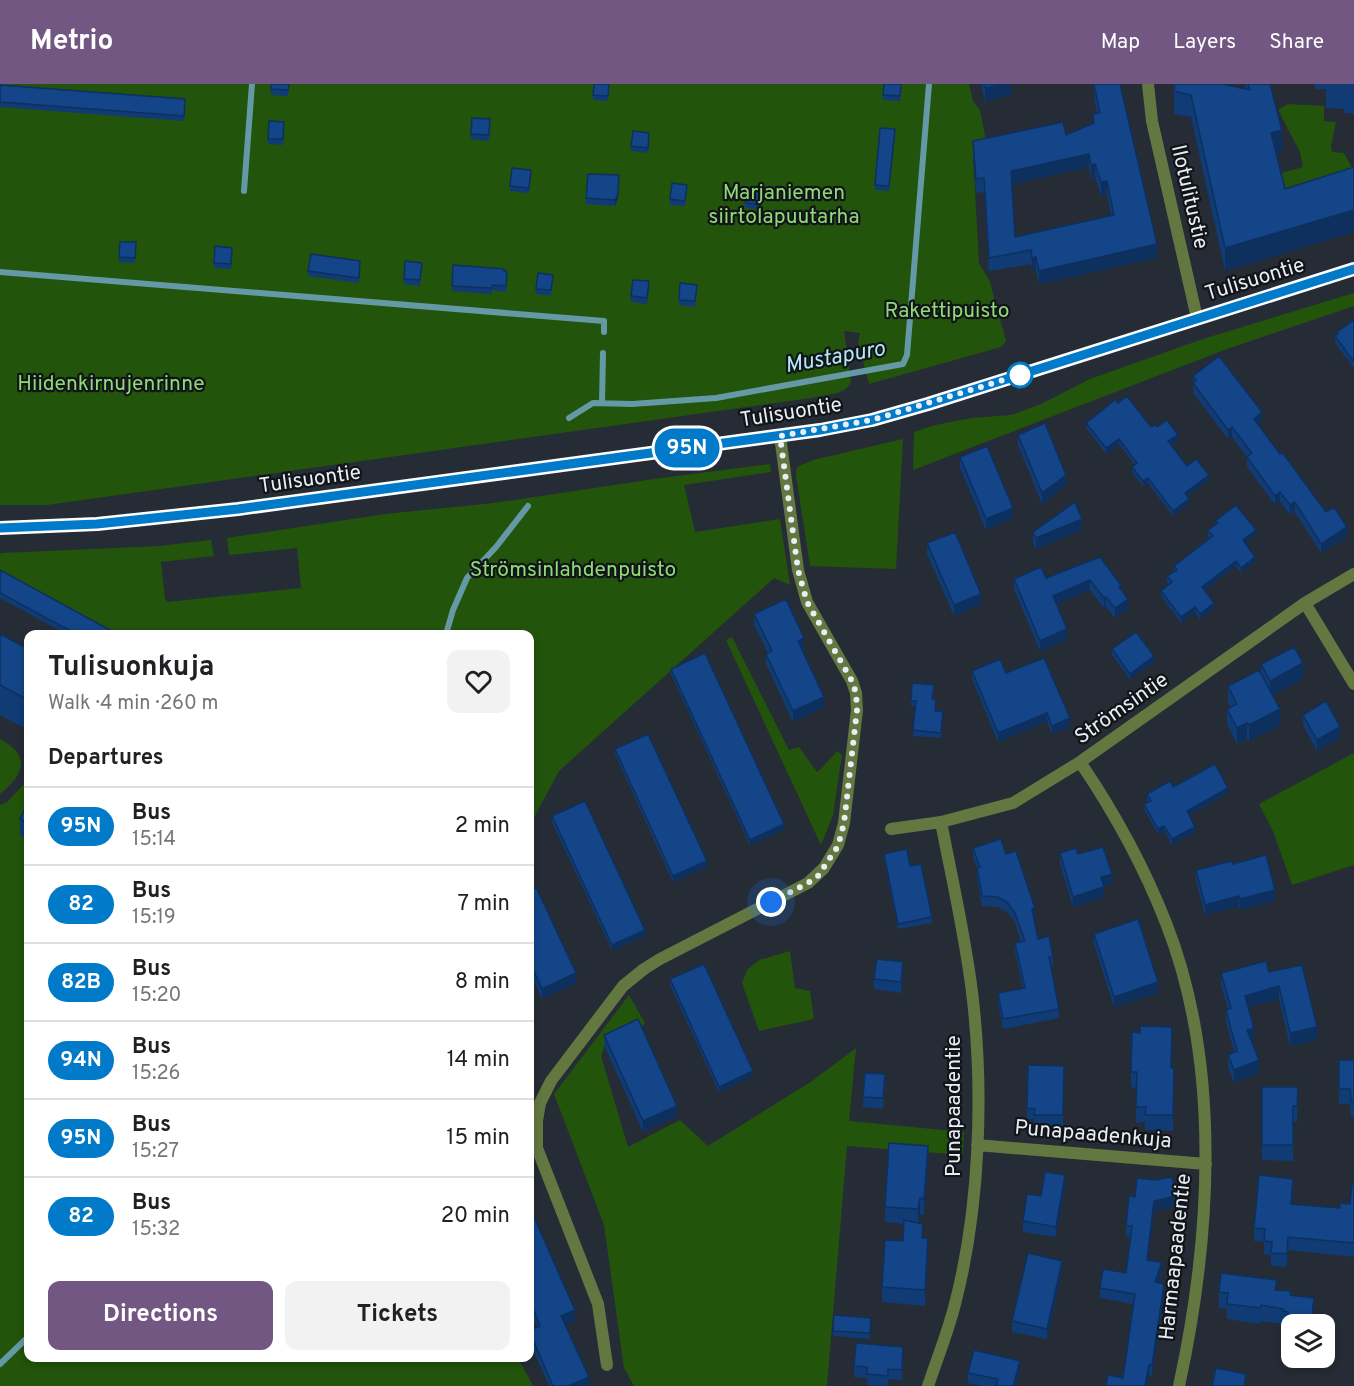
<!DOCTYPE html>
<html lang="en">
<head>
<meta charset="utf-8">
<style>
  body { margin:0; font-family:Overpass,sans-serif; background:#f2f2f2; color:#202124; height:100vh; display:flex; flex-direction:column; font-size:22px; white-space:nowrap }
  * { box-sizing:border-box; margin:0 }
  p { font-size:20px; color:#757577 }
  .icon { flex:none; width:33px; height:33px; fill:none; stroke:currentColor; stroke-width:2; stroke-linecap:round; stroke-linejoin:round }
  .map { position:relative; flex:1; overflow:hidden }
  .side { position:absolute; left:24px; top:546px; width:510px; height:732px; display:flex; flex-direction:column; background:#fff; border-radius:12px; box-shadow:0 3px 9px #0003 }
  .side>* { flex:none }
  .badge { padding:0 12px; border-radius:20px; font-size:21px; line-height:39px }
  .tools { position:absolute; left:1281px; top:1230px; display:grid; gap:12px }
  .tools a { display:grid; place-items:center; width:54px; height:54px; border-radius:12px; background:#fff; box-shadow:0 3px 9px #0003; font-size:30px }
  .you { position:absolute; width:30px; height:30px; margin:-15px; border:4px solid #fff; border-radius:50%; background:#1a73e8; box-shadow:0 0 0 9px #1a73e833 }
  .map>.badge { position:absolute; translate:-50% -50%; box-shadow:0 0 0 3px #fff }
  h2 { padding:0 24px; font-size:22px; line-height:54px }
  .round { display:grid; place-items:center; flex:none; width:63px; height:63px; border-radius:12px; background:#f2f2f2 }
  .head { display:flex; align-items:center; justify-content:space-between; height:102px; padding:0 24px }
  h1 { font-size:28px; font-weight:700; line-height:45px }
  .button { display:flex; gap:12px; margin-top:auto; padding:12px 24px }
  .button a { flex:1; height:69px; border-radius:12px; background:#735783; color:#fff; font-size:24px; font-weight:700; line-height:69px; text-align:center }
  .button a+a { background:#f2f2f2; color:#202124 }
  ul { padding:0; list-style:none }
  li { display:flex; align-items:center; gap:18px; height:78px; padding:0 24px; border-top:2px solid #e0e0e0 }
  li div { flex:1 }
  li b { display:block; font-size:22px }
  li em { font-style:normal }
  li .badge { min-width:66px; font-weight:700; text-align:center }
  header { display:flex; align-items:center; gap:36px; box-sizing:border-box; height:84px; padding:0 30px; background:#735783; color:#fff }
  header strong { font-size:28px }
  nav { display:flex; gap:33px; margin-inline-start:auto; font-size:21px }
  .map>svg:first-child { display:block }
  .green { fill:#23540b }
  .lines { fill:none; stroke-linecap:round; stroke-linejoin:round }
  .stream { stroke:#6599a6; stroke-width:6 }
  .street { stroke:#637841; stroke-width:12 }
  .secondary { stroke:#81a348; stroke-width:12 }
  .wall { fill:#103b75; fill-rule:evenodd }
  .shaded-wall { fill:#0d305f }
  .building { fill:#134588; stroke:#0d305f; stroke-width:1.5; fill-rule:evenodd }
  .line-casing { stroke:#fff; stroke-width:14 }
  .line { stroke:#007ac9; stroke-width:9 }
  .walk { stroke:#e9eef4; stroke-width:6; stroke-dasharray:0 10.8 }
  .stop-dot { fill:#fff; stroke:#007ac9; stroke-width:3 }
  .labels { text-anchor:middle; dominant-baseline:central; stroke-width:4.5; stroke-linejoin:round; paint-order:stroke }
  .park-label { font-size:21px; fill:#8fda74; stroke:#111418 }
  .street-label { font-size:21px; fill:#e9eef4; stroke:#111418 }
  .water-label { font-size:22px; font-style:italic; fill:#b1ebf8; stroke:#111418 }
</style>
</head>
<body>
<header>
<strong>Metrio</strong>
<nav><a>Map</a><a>Layers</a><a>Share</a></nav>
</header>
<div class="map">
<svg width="1354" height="1302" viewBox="0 0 1354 1302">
  <rect width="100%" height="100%" fill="#262c35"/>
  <path class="green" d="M0,0H969L973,17L980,26L986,57L973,71L979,179L990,198L1006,257L1001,263L869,300L858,258L860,249L844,247L851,298C846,310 830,310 818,313L47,421H0Z
    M1288,20L1324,22V37L1336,38L1331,62L1332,68L1344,69L1354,87L1287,114L1282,89L1303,83L1300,68L1278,26Z
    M1354,209V222L1227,265L913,386L914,348L935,341L972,334L1011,331L1041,320L1090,295L1203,255Z
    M903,355L896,485L810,482L796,391L797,383L813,376Z
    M770,380L771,388L684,401L695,448L780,435L790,501L774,494L559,687L530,741V550H113L0,489V470L2,469L159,462L211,456L214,472L161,478L165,515L167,518L301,504L297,464L229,471L227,454L385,430L494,419L654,395Z
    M732,553L789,666L799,663L817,688L822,684L837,667L842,671L833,731L821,761L726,556Z
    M0,655C32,672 24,691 0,710Z
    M1354,669V781L1292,801L1273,747L1259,720Z
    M28,696V729L20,751L28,755V1274H518L533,1302H0V721L7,718Z
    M790,867L795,904L810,907L814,935L759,947L742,899L747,886L759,876Z
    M629,911L645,939L638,946L605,961L601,972L628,1063L680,1036L708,1062L812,997L856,964L849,1037L964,1048L963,1071L847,1062L827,1302H634L624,1284L604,1141L554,1010Z"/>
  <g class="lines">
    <path class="stream" d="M244,107L252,0
      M0,188L604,237V248
      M602,319L603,269
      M569,334L593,319L632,320L716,314L903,280L907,271L929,0
      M446,550L453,526L467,494L496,463L528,422
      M0,1280L28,1253"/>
    <path class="street" d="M1148,0L1152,37L1197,234
      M1305,519L1354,600
      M1080,678C1114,728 1144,783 1166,839C1222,981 1211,1155 1179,1302
      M891,745L941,738L1013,719L1080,678L1305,519L1354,490
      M977,1061L1206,1080
      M607,1281L598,1220L537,1064V1037L540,1019L551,997L623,902L644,885L660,875L808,799L824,784L838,761L844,739L857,626L856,609L852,597L807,518L798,486L780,352
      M928,1302C937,1275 948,1248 955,1220C980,1124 984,1006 972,908C965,851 952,795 941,738"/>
    <path class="secondary" d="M0,444L97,440L238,425L820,346L872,336L928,320L1354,185"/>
  </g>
  <path class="wall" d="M271,0H289L288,12L271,11Z
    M609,0L608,17L593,16V11Z
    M901,0L900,17L883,16V11Z
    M981,0H1011V11L985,17Z
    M1094,0L1157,174L1039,200L1036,186L1032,187L1031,180L989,187L984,108L976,109L973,71V57L1066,51L1093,39V30L1097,29L1094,14ZM1089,83L1091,95L1095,93L1101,112L1107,110L1111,131L1015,153L1012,100Z
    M1245,0H1270L1282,69L1276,70L1225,187L1191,33L1174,30V7L1245,5Z
    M1315,0H1354V30L1344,29V25L1326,24V5H1315Z
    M0,1L185,20L184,37L0,23Z
    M490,35L489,57L471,55V50Z
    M269,37L284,38L283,61L268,60Z
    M895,51L889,107L875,106V101Z
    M649,54L648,69L631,67V62Z
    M531,91L529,109L510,107V102Z
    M687,106L685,122L670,121V115Z
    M761,110L760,125L745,124V119Z
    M586,114L618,115L615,122L586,120Z
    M120,158H136L135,179L119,178Z
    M215,162L232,164L231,185L214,184Z
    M360,177L359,199L308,192V187Z
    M453,181L504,187L507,193L506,208L492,206V210L452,207Z
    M422,184L420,202L404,200V195Z
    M553,196L551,212L536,210V205Z
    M649,203L647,220L631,218V212Z
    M697,206L695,223L679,221V216Z
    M1354,236V284L1335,259V252L1337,250V248Z
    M1193,292L1262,338L1258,341L1280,370L1347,453L1321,469L1295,428L1290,431L1280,417L1275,421L1247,383V373L1232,353L1228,355L1193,309Z
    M1118,319L1151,343H1157L1178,356L1171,361L1187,382L1209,396L1187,412L1189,420L1173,432L1148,399L1143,402L1132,388V383L1135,381L1119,360L1106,370L1086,344V339Z
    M1018,351L1066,401L1042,420L1018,361Z
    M960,373L1013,434L986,446L960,384Z
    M1215,437L1256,451L1245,459L1255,478L1241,489L1236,482L1205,506L1214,524L1200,535L1195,528L1181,539L1161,512V507L1169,500L1167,498V492L1174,487V482L1210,454L1208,452V446L1215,441Z
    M1082,446L1036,465L1033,459V448Z
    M927,459L981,520L954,532L927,470Z
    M1100,473L1121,506L1128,525L1115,534L1106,523L1104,524L1090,506L1057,520L1067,556L1040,567L1014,505V495L1046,494Z
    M0,486L117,550H66L0,514Z
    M754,530L804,564L802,565L824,623L793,638L766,580V570L768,569L754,541Z
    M0,550L28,565V646L0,631Z
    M1112,565L1154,578L1130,595L1112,571Z
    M1261,580L1303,595L1272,611L1280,641L1249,657L1247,655L1237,660L1227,641V625L1231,623L1228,618V602L1261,590Z
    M671,585L784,746L750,761L671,590Z
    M972,587L1006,589L1070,643L1052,650L1047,637L998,658L972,595Z
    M934,607L933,615L935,627L943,633L941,654L913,652L915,622H911V617Z
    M1303,631L1340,654L1317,667L1303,641Z
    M615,665L707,783L673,798L615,670Z
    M1173,703L1228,709L1189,731L1195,748L1172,761L1164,747L1158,750L1144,725V720L1148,718L1147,715V710Z
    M28,719V756L20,751V735Z
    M552,732L645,852L612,866L552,738Z
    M973,764L1006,770L1035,834H1034L1038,855L1053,873V882L1051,883L1059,925V934L1003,945L998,919V909L1023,904L1015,869V859L1021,858L1015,838L1007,828L998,823L982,822L977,794V784L973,773Z
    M1060,769L1078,770L1112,800L1104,802V813L1073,823L1060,780Z
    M884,770L910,782L932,833V839L898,845L884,775Z
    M1233,780L1275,817L1240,826L1239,822L1205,831L1196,797V786Z
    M530,806L576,899L542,915L530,889Z
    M1094,850L1158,909L1114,923L1094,860Z
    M1269,888L1317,956L1290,962L1279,915L1248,923L1254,957H1252L1259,989L1234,999L1228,983V971L1234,968L1226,938V926L1228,925L1221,902V889Z
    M903,889L901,909L874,905V895Z
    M670,895L753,992L719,1008L670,901Z
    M604,951L677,1032L643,1048L604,961Z
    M1339,976H1354V1033H1351L1350,1020H1339Z
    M1028,981L1064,982L1063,1042L1034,1041V1035H1027Z
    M1174,984L1173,1047L1145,1046V1038L1136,1039V1004L1131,1003V988Z
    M885,1000L883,1025L863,1023V1013Z
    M1262,1003H1298L1297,1038H1293V1077L1262,1076Z
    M928,1077L924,1131L920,1130L918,1139L928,1170L925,1222L882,1218V1203L903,1157L904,1140L885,1138V1123Z
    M1354,1099V1173L1288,1166L1287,1183L1271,1182V1171L1264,1170V1158L1254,1157V1144L1293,1108L1292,1120L1340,1124L1350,1120Z
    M1065,1102L1056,1153L1023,1148V1137L1041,1112Z
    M1135,1113L1176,1122L1154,1127L1148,1176L1162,1188L1158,1199L1164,1210L1152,1292L1149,1291L1147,1302H1106L1123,1294L1133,1220L1100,1214V1204L1126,1189L1130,1153L1126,1152V1142Z
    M530,1124L575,1237L565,1241L589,1302H549L530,1259V1246L537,1243L530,1228Z
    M1062,1187L1047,1255L1012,1248V1237Z
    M1277,1206L1291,1211L1314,1230L1313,1240H1292V1263L1285,1262L1286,1243H1283V1240L1261,1237L1260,1240L1227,1235V1225L1219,1224V1208Z
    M871,1239L870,1255L833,1252V1247Z
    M903,1273L902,1296L888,1295V1302L867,1301V1294L854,1293V1282Z
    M1020,1287L1016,1302H981L968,1299V1289Z"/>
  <path class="shaded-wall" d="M1003,0H1011V11L985,17V4Z
    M1282,46V69L1271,72V49Z
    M1089,70V83L1011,101V87Z
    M1095,80V93L1091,95V81Z
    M619,91L618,115L615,122V116Z
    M1107,97V110L1101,112V98Z
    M1354,126V148L1225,187V164Z
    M1157,160V174L1039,200V187Z
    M1036,173V186L1032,187V174Z
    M1262,328V338L1254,344V335Z
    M1232,343V353L1228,355V346Z
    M1178,351V356L1168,363V357Z
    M1119,355V360L1106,370V364Z
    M1066,391V401L1042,420V409Z
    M1209,391V396L1185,414V409Z
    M1148,394V399L1143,402V397Z
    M1280,408V417L1275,421V412Z
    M1189,415V420L1173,432V427Z
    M1295,418V428L1290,431V421Z
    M1013,424V434L986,446V435Z
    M1082,435V446L1036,465V454Z
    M1347,443V453L1321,469V460Z
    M1256,446V451L1243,461V456Z
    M1255,473V478L1241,489V484Z
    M1236,477V482L1202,508V503Z
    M1090,496V506L1053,522V512Z
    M981,510V520L954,532V521Z
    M1106,513V523L1104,524V514Z
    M1128,515V525L1115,534V524Z
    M1214,519V524L1200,535V530Z
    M1195,523V528L1181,539V533Z
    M1067,545V556L1040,567V557Z
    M804,554V564L798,567V557Z
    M1154,572V578L1130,595V590Z
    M1303,579V595L1270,612V597Z
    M824,613V623L793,638V627Z
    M1280,625V641L1249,657V641Z
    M1047,629V637L998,658V649Z
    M1070,634V643L1052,650V642Z
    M1247,639V655L1237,660V644Z
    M1340,643V654L1317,667V656Z
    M1228,704V709L1187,732V727Z
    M784,740V746L750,761V756Z
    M1164,742V747L1158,750V745Z
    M1195,743V748L1172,761V755Z
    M707,777V783L673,798V792Z
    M1112,790V800L1101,803V793Z
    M1104,803V813L1073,823V813Z
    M1275,806V817L1240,826V815Z
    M1239,812V822L1205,831V821Z
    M1035,824V834L1032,835V825Z
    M645,846V852L612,866V861Z
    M903,878V889L901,909V898Z
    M576,889V899L542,915V905Z
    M1158,898V909L1114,923V913Z
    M1279,902V915L1245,924V912Z
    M1317,943V956L1290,962V949Z
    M1254,944V957L1247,959V946Z
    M1259,976V989L1234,999V986Z
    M753,987V992L719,1008V1003Z
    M677,1022V1032L643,1048V1037Z
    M928,1062V1077L924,1131V1115Z
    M1065,1091V1102L1056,1153V1143Z
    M1293,1095V1108L1291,1133V1120Z
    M1176,1112V1122L1154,1127L1147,1186V1176L1154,1117Z
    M920,1114V1130L918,1141V1125Z
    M1288,1153V1166L1287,1183V1170Z
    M928,1154V1170L925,1222V1206Z
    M1062,1177V1187L1047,1255V1245Z
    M1162,1178V1188L1155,1208V1198Z
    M1164,1200V1210L1152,1292V1281Z
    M1314,1214V1230L1313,1240H1311Z
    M575,1226V1237L561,1243V1232Z
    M1020,1277V1287L1016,1302H1013Z
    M1149,1281V1291L1147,1302H1145Z
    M589,1293V1302H568Z"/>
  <path class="building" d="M271,0H289L288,6L271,5Z
    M594,0H609L608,12L593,11Z
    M884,0H901L900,12L883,11Z
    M984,0H1003L985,4Z
    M1094,0H1120L1157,160L1039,187L1036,173L1032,174L1031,166L989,174L984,94L976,95L973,57L1063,38L1066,51L1094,39L1093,30L1100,29ZM1089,70L1091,81L1095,80L1101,98L1107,97L1114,131L1015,153L1011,87Z
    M1175,0H1222L1250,6L1248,0H1270L1282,46L1271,49L1285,105L1354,83V126L1225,164L1191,11L1174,7Z
    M0,1L185,15L184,32L0,18Z
    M472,34L490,35L489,51L471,50Z
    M269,37L284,38L283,55H268Z
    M880,44L895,45L889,102L875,101Z
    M633,47L649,49L648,64L631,62Z
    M512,84L531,86L529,104L510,102Z
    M588,90L619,91L618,110L615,116L586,114Z
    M672,99L687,101L685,117L670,115Z
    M746,103L761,105L760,120L745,119Z
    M120,158H136L135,174L119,173Z
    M215,162L232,164L231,180L214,179Z
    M311,170L360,177L359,194L308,187Z
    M405,177L422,179L420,196L404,195Z
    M453,181L504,185V187L507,188L506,202L492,201V204L452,202Z
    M538,189L553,191L551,206L536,205Z
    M633,196L649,197L647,214L631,212Z
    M680,199L697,201L695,217L679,216Z
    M1354,236V278L1335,252L1338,250L1337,248Z
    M1219,272L1262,328L1254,335L1280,370L1282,368L1326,428L1334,423L1347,443L1321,460L1295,418L1290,421L1280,408L1275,412L1247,373L1252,369L1232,343L1228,346L1193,299L1196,296L1193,292Z
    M1127,312L1151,343L1155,340L1157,343L1167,336L1178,351L1168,357L1187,382L1196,375L1209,391L1185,409L1189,415L1173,427L1148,394L1143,397L1132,383L1137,379L1119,355L1106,364L1086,339L1115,316L1118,319Z
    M1045,339L1066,391L1042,409L1018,351Z
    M987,362L1013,424L986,435L960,373Z
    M1075,418L1082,435L1036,454L1033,448Z
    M1236,421L1256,446L1243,456L1255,473L1241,484L1236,477L1202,503L1214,519L1200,530L1195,523L1181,533L1161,507L1172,498L1167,492L1177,486L1174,482L1213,452L1208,446L1218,439L1215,437Z
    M955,448L981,510L954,521L927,459Z
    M1100,473L1121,501L1119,503L1128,515L1115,524L1106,513L1104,514L1090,496L1053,512L1067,545L1040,557L1014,495L1041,483L1046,494Z
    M0,486L117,550H76L0,509Z
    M786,515L804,554L798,557L824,613L793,627L766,570L772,567L754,530Z
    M1136,548L1154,572L1130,590L1112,565Z
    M0,550L28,565V616L0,601Z
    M1294,563L1303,579L1270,597L1261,580Z
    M705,569L784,740L750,756L671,585Z
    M1044,574L1070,634L1052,642L1047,629L998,649L972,587L1000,575L1006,589Z
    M1259,586L1280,625L1249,641L1247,639L1237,644L1227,625L1237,620L1228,602Z
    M912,599L934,601L932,615L936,616L935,627H943L941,649L913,646L916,617H911Z
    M1326,617L1340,643L1317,656L1303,631Z
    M648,650L707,777L673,792L615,665Z
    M1215,680L1228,704L1187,727L1195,743L1172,755L1164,742L1158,745L1144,720L1151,717L1147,710L1170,697L1173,703Z
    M585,717L645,846L612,861L552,732Z
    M28,719V740L20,735Z
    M1001,755L1006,770L1016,767L1035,824L1032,825L1038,855L1049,852L1053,873H1049L1059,925L1003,935L998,909L1025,904L1015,859L1025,857L1015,829L1007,818L998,813L982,812L977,784L980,783L973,764Z
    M1103,763L1112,790L1101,793L1104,803L1073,813L1060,769L1076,764L1078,770Z
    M907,765L910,782L921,780L932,833L898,840L884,770Z
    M1266,771L1275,806L1240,815L1239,812L1205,821L1196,786L1232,777L1233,780Z
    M536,803L576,889L542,905L530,878V806Z
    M1138,835L1158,898L1114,913L1094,850Z
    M877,875L903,878L901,898L874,895Z
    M1266,877L1269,888L1302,881L1317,943L1290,949L1279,902L1245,912L1254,944L1247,946L1259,976L1234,986L1228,971L1237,967L1226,926L1231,924L1221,889Z
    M704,880L753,987L719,1003L670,895Z
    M638,935L677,1022L643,1037L604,951Z
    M1140,942L1172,943L1171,984H1174L1173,1031H1145L1146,1023H1136L1137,988H1131L1132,948L1140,949Z
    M1339,976H1354V1017H1351L1350,1005H1339Z
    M1028,981L1064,982L1063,1031H1034L1035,1025L1027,1024Z
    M865,989L885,990L883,1014L863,1013Z
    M1262,1003H1298L1297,1022H1293V1061H1262Z
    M889,1059L928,1062L924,1115L920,1114L918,1125L885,1123Z
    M1045,1088L1065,1091L1056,1143L1023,1137L1027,1110L1041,1112Z
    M1259,1091L1293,1095L1291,1120L1340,1124V1119L1350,1120L1352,1099H1354V1159L1288,1153L1287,1170L1271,1169L1272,1158L1264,1157L1265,1145L1254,1144Z
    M1172,1093L1176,1112L1154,1117L1147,1176L1162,1178L1155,1198L1164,1200L1152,1281H1149L1145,1302H1106L1108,1291L1123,1294L1135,1210L1100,1204L1103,1185L1126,1189L1132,1142H1126L1129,1112L1135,1113L1137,1094L1156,1096Z
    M530,1124L575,1226L561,1232L589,1293L568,1302H553L530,1249V1246L540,1242L530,1217Z
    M904,1136L923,1140L922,1154H928L925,1206L882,1203L885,1156L903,1157Z
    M1028,1169L1062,1177L1047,1245L1012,1237Z
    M1221,1189L1277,1196L1275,1206L1291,1207L1290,1211L1314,1214L1311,1240H1292V1247L1285,1246L1288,1228L1283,1227V1225L1261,1221L1260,1224L1227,1220L1228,1209L1219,1208Z
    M834,1231L871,1234L870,1249L833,1247Z
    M856,1259L903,1263L902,1286L888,1285V1292L867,1290V1283L854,1282Z
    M974,1266L1020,1277L1013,1302H996L998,1295L968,1289Z
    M1216,1284L1246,1290L1244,1302H1212Z"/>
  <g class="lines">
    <defs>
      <path id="line" d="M0,444L97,440L238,425L820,346L872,336L928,320L1354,185"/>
    </defs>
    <use href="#line" class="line-casing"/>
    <use href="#line" class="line"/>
    <path class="walk" d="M771,818L808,799L818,792L838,762L844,739L857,626L856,609L852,597L807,518L798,486L780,352L872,336L1020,291"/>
  </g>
  <circle class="stop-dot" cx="1020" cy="291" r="12"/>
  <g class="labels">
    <g class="park-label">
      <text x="784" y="109">Marjaniemen<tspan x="784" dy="24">siirtolapuutarha</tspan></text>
      <text x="947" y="227">Rakettipuisto</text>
      <text x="111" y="300">Hiidenkirnujenrinne</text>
      <text x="573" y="486">Strömsinlahdenpuisto</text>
    </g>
    <g class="street-label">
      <text transform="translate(1189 113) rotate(77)">Ilotulitustie</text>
      <text transform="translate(1255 196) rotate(-17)">Tulisuontie</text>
      <text transform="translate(791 329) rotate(-9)">Tulisuontie</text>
      <text transform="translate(310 396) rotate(-8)">Tulisuontie</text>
      <text transform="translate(1122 625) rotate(-35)">Strömsintie</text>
      <text transform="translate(954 1022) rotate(-90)">Punapaadentie</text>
      <text transform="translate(1093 1051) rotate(5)">Punapaadenkuja</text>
      <text transform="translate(1176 1173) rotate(-84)">Harmaapaadentie</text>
    </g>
    <g class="water-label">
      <text transform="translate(835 274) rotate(-10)">Mustapuro</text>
    </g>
  </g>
</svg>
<div class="tools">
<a><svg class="icon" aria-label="layers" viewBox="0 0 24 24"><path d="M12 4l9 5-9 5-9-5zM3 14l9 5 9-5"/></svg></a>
</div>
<div class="you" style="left:771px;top:818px"></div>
<b class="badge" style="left:687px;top:364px;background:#007ac9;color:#fff">95N</b>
<section class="side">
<div class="head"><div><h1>Tulisuonkuja</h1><p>Walk · 4 min · 260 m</p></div><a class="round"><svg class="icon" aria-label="heart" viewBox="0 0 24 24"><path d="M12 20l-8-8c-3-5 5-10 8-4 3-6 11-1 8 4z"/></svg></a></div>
<h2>Departures</h2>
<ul>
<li><span class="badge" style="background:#007ac9;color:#fff">95N</span><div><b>Bus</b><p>15:14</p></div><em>2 min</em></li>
<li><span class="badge" style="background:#007ac9;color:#fff">82</span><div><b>Bus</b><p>15:19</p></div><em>7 min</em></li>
<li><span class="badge" style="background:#007ac9;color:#fff">82B</span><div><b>Bus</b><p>15:20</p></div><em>8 min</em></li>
<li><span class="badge" style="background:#007ac9;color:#fff">94N</span><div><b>Bus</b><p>15:26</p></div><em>14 min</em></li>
<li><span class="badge" style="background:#007ac9;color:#fff">95N</span><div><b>Bus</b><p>15:27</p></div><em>15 min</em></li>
<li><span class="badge" style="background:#007ac9;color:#fff">82</span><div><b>Bus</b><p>15:32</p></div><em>20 min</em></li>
</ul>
<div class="button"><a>Directions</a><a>Tickets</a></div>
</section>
</div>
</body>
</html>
